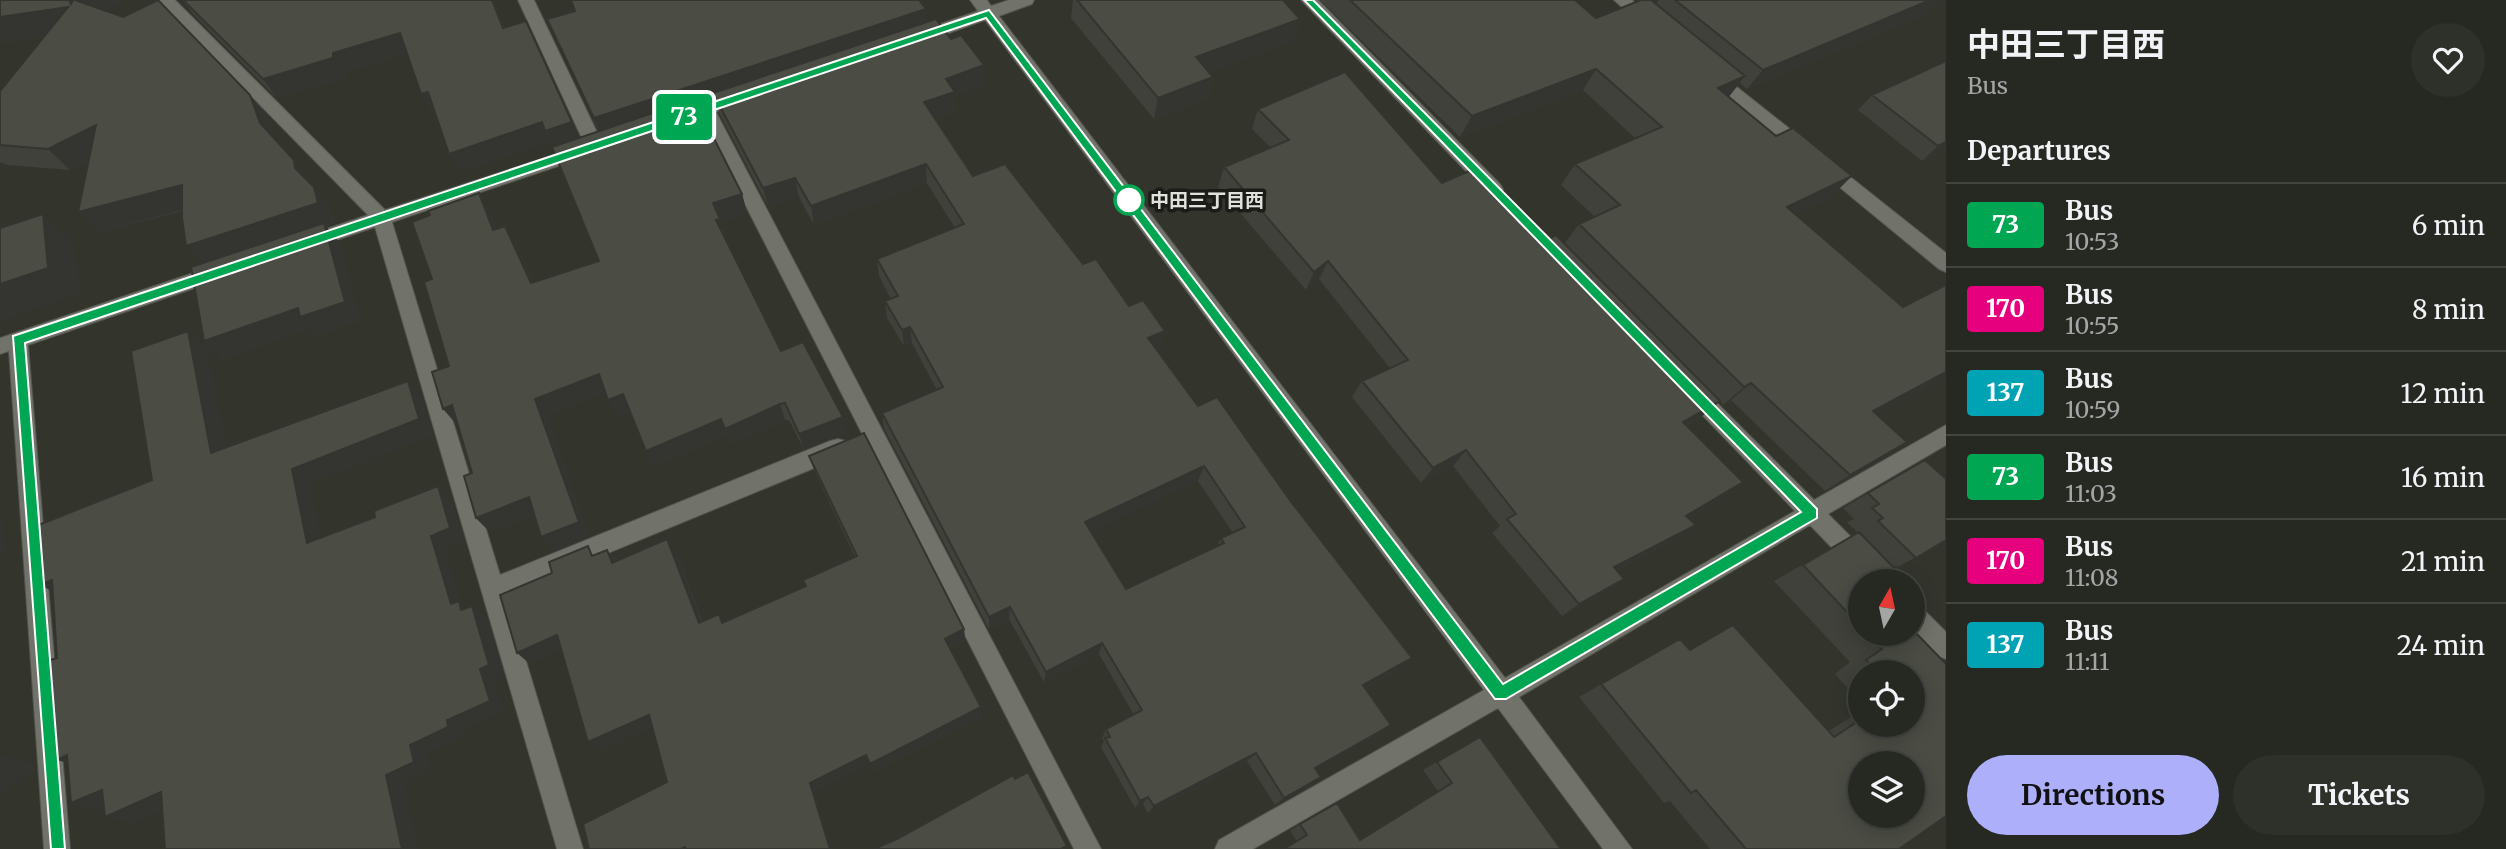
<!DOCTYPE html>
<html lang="en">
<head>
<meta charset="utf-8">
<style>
  body { margin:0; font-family:Merriweather,"Noto Sans JP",serif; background:#2e302a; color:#f1f3f6; height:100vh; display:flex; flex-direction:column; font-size:26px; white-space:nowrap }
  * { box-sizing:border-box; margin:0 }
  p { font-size:23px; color:#a4a6a5 }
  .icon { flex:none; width:38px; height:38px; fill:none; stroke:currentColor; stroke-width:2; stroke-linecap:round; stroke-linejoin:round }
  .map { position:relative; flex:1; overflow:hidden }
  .side { display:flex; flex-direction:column; background:#262822; width:560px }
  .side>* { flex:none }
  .badge { padding:0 14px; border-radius:5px; font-size:24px; line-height:46px }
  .needle { width:46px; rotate:9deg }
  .buttons { position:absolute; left:1848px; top:569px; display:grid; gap:14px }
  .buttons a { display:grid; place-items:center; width:77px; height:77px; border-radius:50%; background:#262822; box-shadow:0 4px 18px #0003,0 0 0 2px #424440; font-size:35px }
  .map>.badge { position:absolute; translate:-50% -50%; box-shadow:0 0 0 4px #fff }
  h2 { padding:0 21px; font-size:26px; line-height:63px }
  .round { display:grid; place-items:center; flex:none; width:74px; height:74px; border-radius:37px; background:#2e302a }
  .head { display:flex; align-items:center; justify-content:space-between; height:119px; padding:0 21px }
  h1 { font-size:33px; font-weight:700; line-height:52px }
  .cta { display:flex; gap:14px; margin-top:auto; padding:14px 21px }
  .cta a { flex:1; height:80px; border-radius:42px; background:#adaffb; color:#111; font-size:28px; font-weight:700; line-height:80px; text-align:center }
  .cta a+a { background:#2e302a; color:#f1f3f6 }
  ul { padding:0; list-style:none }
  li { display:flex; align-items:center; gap:21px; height:84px; padding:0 21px; border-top:2px solid #424440 }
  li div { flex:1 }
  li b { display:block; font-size:26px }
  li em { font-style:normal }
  li .badge { min-width:77px; font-weight:700; text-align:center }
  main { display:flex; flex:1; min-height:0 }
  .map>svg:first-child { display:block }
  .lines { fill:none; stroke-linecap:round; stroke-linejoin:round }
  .minor-casing { stroke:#52544d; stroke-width:2 }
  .minor { fill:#71736a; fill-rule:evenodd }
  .wall { fill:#40413a; fill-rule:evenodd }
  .shaded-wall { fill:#343530 }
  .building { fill:#4b4c44; stroke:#343530; stroke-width:2; fill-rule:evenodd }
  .line { fill:#00a651; stroke:#fff; stroke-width:2 }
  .stop-dot { fill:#fff; stroke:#00a651; stroke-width:3.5 }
  .labels { text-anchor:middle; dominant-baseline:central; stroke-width:7; stroke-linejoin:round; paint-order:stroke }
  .stop-label { font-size:19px; font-weight:bold; fill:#e0e1dc; stroke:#1b1c18; text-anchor:start }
</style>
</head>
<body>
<main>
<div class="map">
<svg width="1946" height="849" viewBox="0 0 1946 849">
  <rect width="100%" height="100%" fill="#33352d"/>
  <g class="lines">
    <defs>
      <path id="minor" d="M157,0H175L385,210L585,145L518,0H534L604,147L601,152H590L588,156L392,222L500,575L830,441L838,439L846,441L849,448L846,455L506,595L583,849H557L375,227L307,250L300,248L298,243L300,238L368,215Z
        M970,0H987L991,6L1009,0H1034L1032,4L999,16L1505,678L1795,511L1683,395L1680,389L1683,383L1690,380L1697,383L1814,500L1946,425V445L1828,514L1887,573L1890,581H1864L1810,525L1519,697L1632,849H1603L1498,708L1253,849H1215L1219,840L1484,690L985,20L924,42H912V34L978,11Z
        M1301,0H1318L1500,184L1503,189L1500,194H1488Z
        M1614,0H1632L1658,23L1656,27H1644Z
        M1713,68L1946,253V272L1939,269L1707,78L1704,74Z
        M745,90L751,92L754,96L751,100L716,112L1101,849H1074L701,118L672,127L663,121L666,117Z
        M220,264L227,267L230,272L227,277L28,345L70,849H44L9,351L0,354V338Z
        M1913,604L1921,607L1946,632V659L1938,656L1913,631Z"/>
    </defs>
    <use href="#minor" class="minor-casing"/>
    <use href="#minor" class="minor"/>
  </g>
  <path class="wall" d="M0,0H125L105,10L250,95L267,116L275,139L310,181L311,184L330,208L334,223L326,226L339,242L360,320L317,335L310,328L223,359L204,341L203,263L182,211L100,232L78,212L88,161L70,170L7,165L0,162V91L44,36L0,43Z
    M182,0H493L504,28L579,138L599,131L547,19L926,9V22L951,39L984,65V84L956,95V111L935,118L973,176L1083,264L1129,306L1165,331L1160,347L1156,349L1198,406L1289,499L1412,658L1400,668L1365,688L1391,725L1379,734L1316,769L1321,777L1311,785L1275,805L1247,761L1148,813L1143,804L1135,808L1101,747L1104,741L1102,738L1106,729L1134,715L1099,654L1044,682L1009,619L989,629L884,428L882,413L937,390L912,343L904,346L887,318L885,301L891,299L879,276L877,259L955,228L927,183L814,225L799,197L768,206L719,113L714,96L695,102L742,194L747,213L721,221L726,237L725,238L781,351L843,417L846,433L804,450L789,420H785L731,444L727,435L654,466L646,451L630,411L617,416L605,392L546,416L589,536L553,551L534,514L490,532L476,518L472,473L458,424L457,425L449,366L432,279L490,212L497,229L516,244L533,282L599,261L550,141L460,172L435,112L432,113L421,94L407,53L345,72L346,77L277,98L193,14ZM1198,481L1233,533L1221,538L1216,547L1126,589L1090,531Z
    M1073,0H1284L1300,19L1293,41L1209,72L1213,77L1208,98L1154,119L1071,18Z
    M1320,0H1575L1596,18L1656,4L1659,0H1942L1931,12L1747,89L1740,83L1728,97L1831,197L1795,214L1903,307L1946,285V376L1876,413L1907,442L1882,459L1825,491L1731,400L1723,405L1720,401L1701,417L1686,426L1743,482L1723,497L1688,518L1676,539L1616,570L1606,592L1562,616L1492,533L1500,526L1453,466L1421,483L1352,397L1362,381L1390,368L1319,279L1306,290L1218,187L1224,167L1271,148L1252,129L1258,109L1442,183L1549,239L1564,244L1579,224L1595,217L1561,185L1575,164L1635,138L1583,90L1460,137Z
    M1872,95L1946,149L1922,161L1858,110Z
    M809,456L964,629L965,640L949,648L981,707V717L873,772L869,763L815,790L667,782L653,727L599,751L561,649L530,664L552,573L607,550L616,561L676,552L702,621L723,622L806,586L855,557L814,470Z
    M1925,460L1946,479V540L1898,567L1901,568L1888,575L1894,581H1860V634H1913V630L1946,664V816L1899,849H1710L1670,801L1664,803L1579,697L1680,639L1689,650L1733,625L1829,731L1860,711V724H1913V672H1860V702L1835,674L1850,662L1774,581L1858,533L1847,522L1854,519L1843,508ZM1860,763H1913V816H1860Z
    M1480,737L1561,849L1297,841L1290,831L1300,824L1360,839L1438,791L1423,770Z"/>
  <path class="shaded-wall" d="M69,0H125L88,19L71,4Z
    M1930,0H1942L1931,12L1747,89L1763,70Z
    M68,7L88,29L0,43V17Z
    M926,9L927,25L600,134L594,118Z
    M1300,19L1293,41L1191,79L1196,57Z
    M400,33L410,52L345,72L346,77L277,98L263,79L333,53Z
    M984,65V84L956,95V111L925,121L924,102L946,79Z
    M1596,69L1583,90L1460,137L1472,116Z
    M1745,76L1728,98L1718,88Z
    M1213,77L1208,98L1154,119L1158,98Z
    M428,92L439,111L432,113L421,94Z
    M250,95L267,116L277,145L260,123Z
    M542,122H572L580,140L554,149L550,141L460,172L449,154Z
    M96,125L117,146L70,170L48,149Z
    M1946,142V149L1922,161L1938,146Z
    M294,160L310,181L311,189L295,168Z
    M926,164L927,183L814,225L811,206Z
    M1852,176L1831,197L1768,227L1787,207Z
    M795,178L799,197L768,206L763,188Z
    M182,185L201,205L100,232L78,212Z
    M314,187L330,208L334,223L326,226L339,242L360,320L317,335L310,328L223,359L204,341L206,266L186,246Z
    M479,193L490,212L505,249L493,230Z
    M742,194L747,213L721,221L726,237L722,239L713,203Z
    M43,214L74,241L80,294L0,321V284Z
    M505,226L516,244L541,301L531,283Z
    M1328,261L1319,279L1306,290L1314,272Z
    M910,327L912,343L904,346L902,330Z
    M188,331L207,348L231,469L211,453Z
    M1165,331L1160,347L1143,355L1148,338Z
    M1946,372V376L1849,428L1873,411Z
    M599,374L608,391L546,416L589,536L553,551L541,537L535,399Z
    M408,381L422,397L433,435L310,484L325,557L307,543L292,469Z
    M1751,383L1731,400L1723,405L1744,387Z
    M623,394L632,410L617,416L608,400Z
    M1720,401L1701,417L1664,438L1683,422Z
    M780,404L785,420L731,444L725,429Z
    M452,405L466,421L457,425L443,409Z
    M843,417L846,433L804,450L799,434Z
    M721,419L727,435L654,466L646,451Z
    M1907,442L1882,459L1825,491L1850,475Z
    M1466,450L1453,466L1421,483L1433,468Z
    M1204,466L1198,481L1082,536L1085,522Z
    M1743,482L1723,497L1667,530L1686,516Z
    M438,486L452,501L465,542L445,550L462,605L473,614L466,617L451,604L431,536Z
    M0,493L5,552L0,554Z
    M529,497L541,511L490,532L476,518Z
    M1696,525L1676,539L1596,580L1614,567Z
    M667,539L676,552L706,634L699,623Z
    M607,550L617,563H612Z
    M1624,579L1606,592L1562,616L1579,604Z
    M52,580L66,598L40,585Z
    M472,606L487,618L504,676L494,680L504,711L463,730L464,736L427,754L431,771L404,783L419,849H402L386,775L410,745L447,720L480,669Z
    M1010,607L1009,619L989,629V617Z
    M964,629L965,640L945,650V639Z
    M557,635L569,646L530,664L517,653Z
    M1102,643L1099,654L1044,682L1046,672Z
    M1412,658L1400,668L1352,695L1363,685Z
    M981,707V717L873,772L870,764Z
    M649,715L659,725L599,751L588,742Z
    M1391,725L1379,734L1305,776L1315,768Z
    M1256,753L1247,761L1148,813L1154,806Z
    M0,755L35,765L36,769L0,795Z
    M67,755L85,768L57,760Z
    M866,755L869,763L815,790L833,849H830L810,783Z
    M1321,777L1311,785L1275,805L1284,798Z
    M102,790L129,798L99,811L71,803Z
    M161,792L186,799L132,824L105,817Z
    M1148,797L1143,804L1135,808L1140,801Z"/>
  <path class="building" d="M0,0H69L71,4L73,0H75L123,17L158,0L250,95L260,123L294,160L295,168L314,187L318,203L186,246L182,218V185L78,212L96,125L48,149L0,145V91L68,7L0,17Z
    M183,0H492L503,28L526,21L572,122L545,131L542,122L449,154L428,92L421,94L400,33L333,53V58L263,79Z
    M571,0H919L926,9L594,118L547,19L575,11Z
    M1077,0H1283L1300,19L1196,57L1213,77L1158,98Z
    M1350,0H1575L1596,18L1641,0H1651L1745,76L1718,88L1776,136L1793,128L1852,176L1787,207L1903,307L1946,285V372L1873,411L1907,442L1850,475L1751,383L1744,387L1579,224L1620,205L1575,164L1662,127L1596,69L1472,116Z
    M1675,0H1930L1763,70Z
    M936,19L951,39L961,35L984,65L946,79L955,92L924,102L973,176L1005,164L1083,264L1096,259L1129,306L1143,300L1165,331L1148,338L1198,406L1217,397L1289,499L1412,658L1363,685L1391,725L1315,768L1321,777L1284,798L1256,753L1154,806L1148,797L1140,801L1105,738L1110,737L1106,729L1142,710L1102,643L1046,672L1010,607L989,617L882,413L943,387L910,327L902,330L885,301L898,296L877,259L964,224L926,164L811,206L795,178L763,188L713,93ZM1204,466L1245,527L1221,538L1224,543L1126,589L1085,522Z
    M1946,61V142L1938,146L1872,95Z
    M1345,72L1442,183L1478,167L1549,239L1556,235L1720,401L1683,422L1743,482L1686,516L1696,525L1614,567L1624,579L1579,604L1507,519L1516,514L1466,450L1433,468L1362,381L1408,360L1328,261L1314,272L1224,167L1289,140L1258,109Z
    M694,99L742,194L713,203L720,219L716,220L781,351L803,342L843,417L799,434L785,403L780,404L725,429L721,419L646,451L623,394L608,400L599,374L535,399L579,522L541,537L529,497L476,518L464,476L472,473L452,405L443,409L432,372L449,366L424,282L432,279L412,222L430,215L428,211L479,193L493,230L505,226L531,283L599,261L552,147Z
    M43,214L48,268L0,284V228Z
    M324,223L345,302L300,317L298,308L204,341L191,267Z
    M188,331L211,453L408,381L419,419L292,469L307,543L375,517L374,511L438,486L450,528L431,536L451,604L459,601L461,610L472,606L489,665L480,669L490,701L447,720L448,727L410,745L414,762L386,775L402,849H165L161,792L105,817L102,790L71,803L67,755L57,760L50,660L57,658L52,580L40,585L36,526L152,480L131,351Z
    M864,433L964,629L945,639L981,707L870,764L866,755L810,783L830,849H686L685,847L681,849H589L583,824L667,782L649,715L588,742L557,635L517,653L500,595L552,573L549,562L588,546L592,556L607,550L612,563L667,539L699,623L719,614L722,623L806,586L803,580L857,556L809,456Z
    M1925,460L1946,479V540L1916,558L1878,521L1883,518L1872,508L1879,504L1868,493Z
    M1859,532L1893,567L1901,568L1888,575L1894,581H1860V626L1803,565Z
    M1913,600L1919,607L1913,611Z
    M1733,625L1834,737L1860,720V724H1913V672H1877L1866,660L1882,649L1868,634H1913V630L1946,664V816L1899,849H1746L1696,790L1691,793L1601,684L1680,639L1690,650ZM1860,763H1913V816H1860Z
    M1480,737L1561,849H1284L1307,835L1300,824L1337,803L1360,840L1452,783L1437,762Z
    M1028,772L1067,846L1061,849H874L897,839L1013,775L1015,779Z"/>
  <path class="line" d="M1304,0H1313L1817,509V518L1506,699H1495L986,18L25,343L65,849H51L13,336L989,10L1503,684L1801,512Z"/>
  <circle class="stop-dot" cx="1129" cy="200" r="14"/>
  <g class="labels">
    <g class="stop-label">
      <text x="1150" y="200">中田三丁目西</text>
    </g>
  </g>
</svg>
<div class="buttons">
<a><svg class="needle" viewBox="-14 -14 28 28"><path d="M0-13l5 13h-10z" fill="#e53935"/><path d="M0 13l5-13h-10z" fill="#a4a6a5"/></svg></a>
<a><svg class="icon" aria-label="locate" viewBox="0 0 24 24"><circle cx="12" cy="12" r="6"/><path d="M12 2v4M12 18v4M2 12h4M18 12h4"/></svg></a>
<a><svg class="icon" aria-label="layers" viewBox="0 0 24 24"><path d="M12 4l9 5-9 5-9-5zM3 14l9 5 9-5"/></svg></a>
</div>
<b class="badge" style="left:684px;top:117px;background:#00a651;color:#fff">73</b>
</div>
<section class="side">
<div class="head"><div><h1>中田三丁目西</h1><p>Bus</p></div><a class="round"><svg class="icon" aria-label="heart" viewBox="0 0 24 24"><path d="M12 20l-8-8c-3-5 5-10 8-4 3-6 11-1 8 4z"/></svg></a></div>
<h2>Departures</h2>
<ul>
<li><span class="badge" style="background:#00a651;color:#fff">73</span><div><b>Bus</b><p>10:53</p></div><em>6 min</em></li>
<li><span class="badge" style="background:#e6007e;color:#fff">170</span><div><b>Bus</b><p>10:55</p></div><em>8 min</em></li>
<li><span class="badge" style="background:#00a3b4;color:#fff">137</span><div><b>Bus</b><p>10:59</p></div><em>12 min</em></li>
<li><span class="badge" style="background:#00a651;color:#fff">73</span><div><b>Bus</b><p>11:03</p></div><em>16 min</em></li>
<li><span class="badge" style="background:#e6007e;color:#fff">170</span><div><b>Bus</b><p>11:08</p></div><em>21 min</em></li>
<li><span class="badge" style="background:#00a3b4;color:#fff">137</span><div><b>Bus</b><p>11:11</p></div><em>24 min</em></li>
</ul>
<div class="cta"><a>Directions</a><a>Tickets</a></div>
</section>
</main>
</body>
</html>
